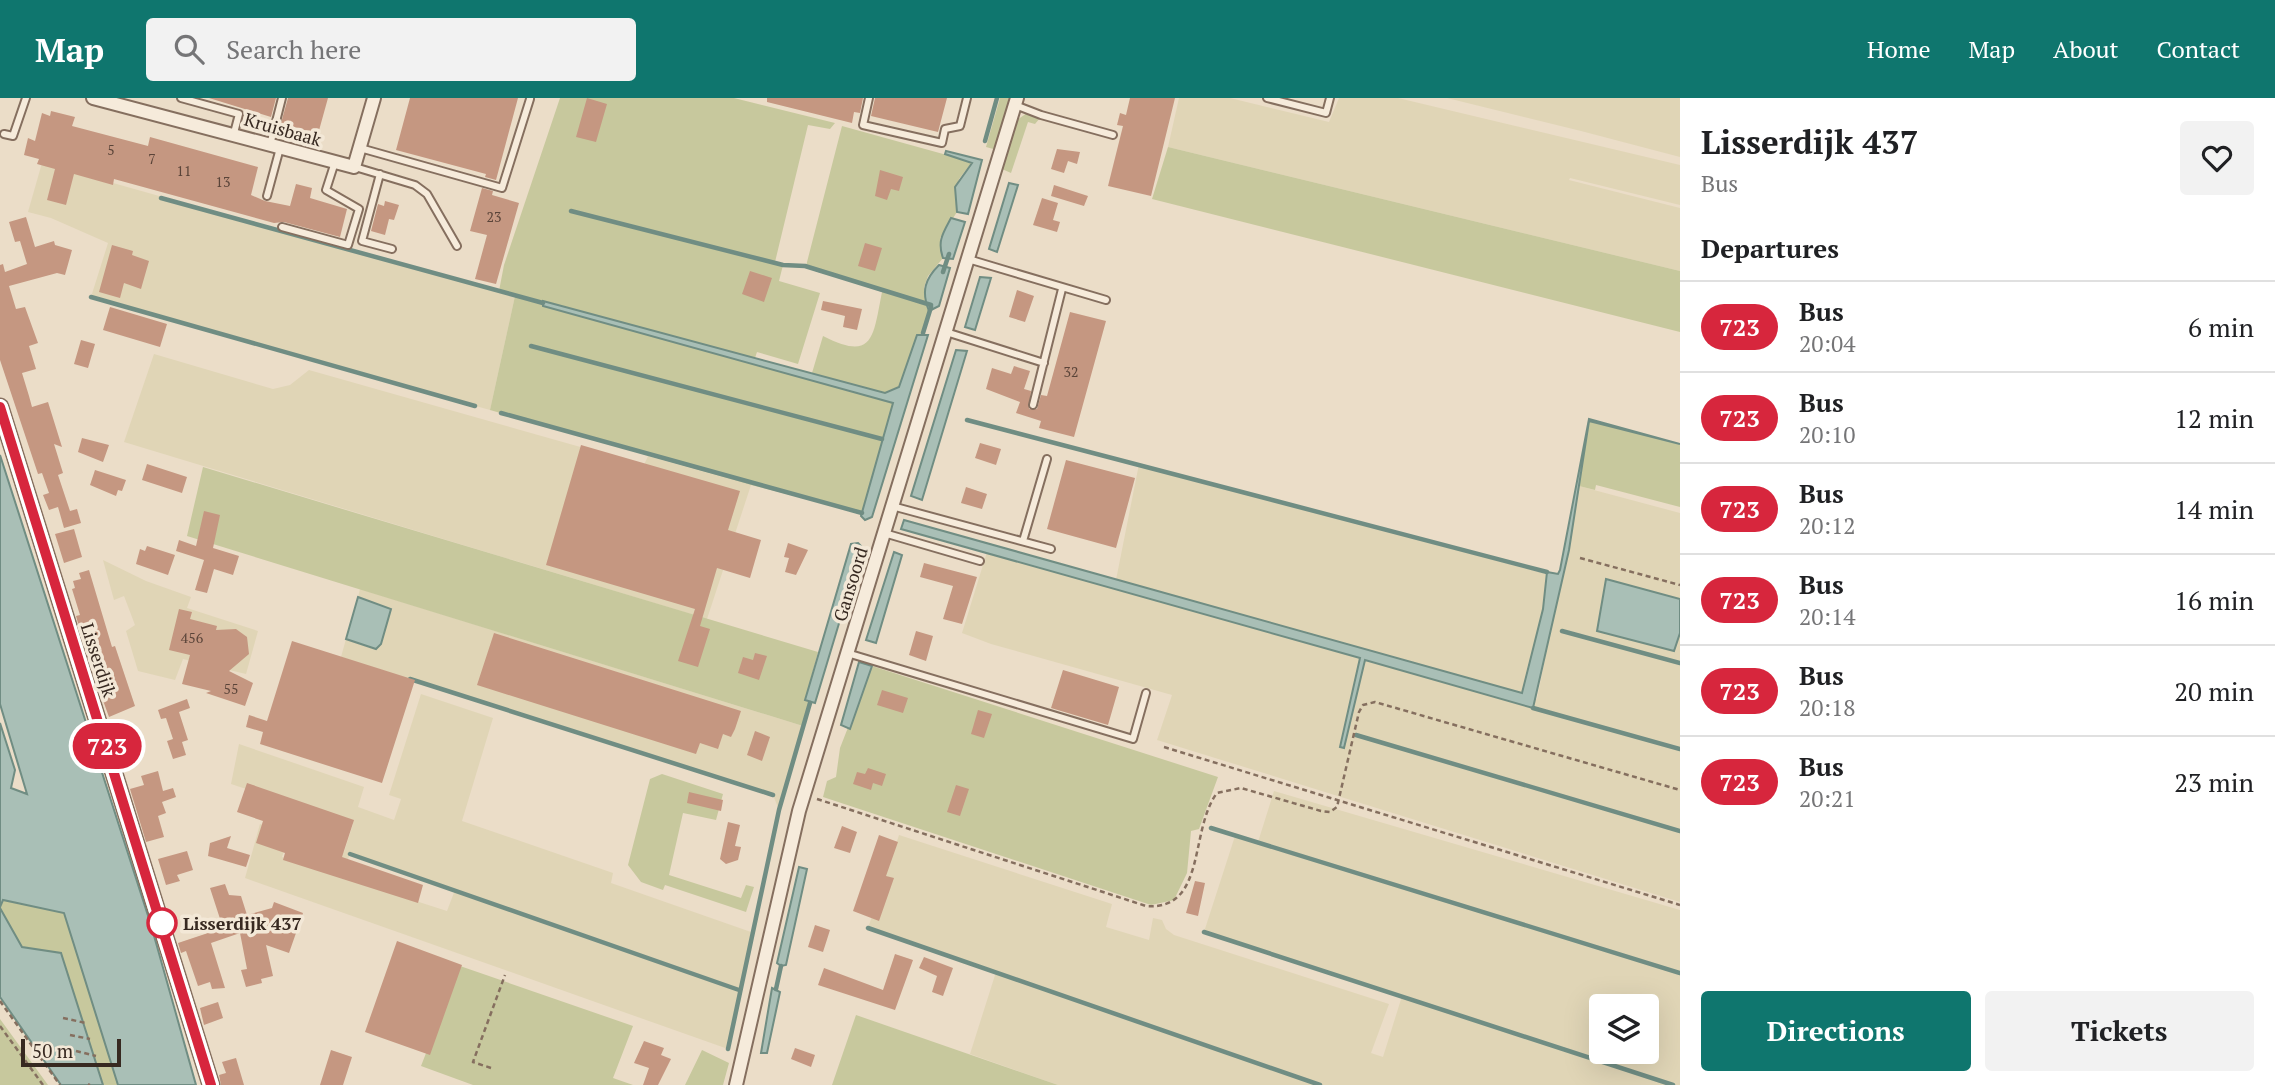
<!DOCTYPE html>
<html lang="en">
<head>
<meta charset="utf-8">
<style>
  body { margin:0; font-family:"PT Serif",serif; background:#f2f2f2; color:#202124; height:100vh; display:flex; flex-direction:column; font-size:26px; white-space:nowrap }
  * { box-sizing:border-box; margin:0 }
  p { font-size:23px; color:#757577 }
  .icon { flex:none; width:38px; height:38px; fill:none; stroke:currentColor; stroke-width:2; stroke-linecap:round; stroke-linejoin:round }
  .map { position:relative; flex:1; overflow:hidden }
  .drawer { display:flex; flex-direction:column; background:#fff; width:595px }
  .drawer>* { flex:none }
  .badge { padding:0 14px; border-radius:23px; font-size:24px; line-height:46px }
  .buttons { position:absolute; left:1589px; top:896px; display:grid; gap:14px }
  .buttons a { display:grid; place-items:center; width:70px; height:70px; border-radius:7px; background:#fff; box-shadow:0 7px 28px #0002; font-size:35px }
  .scale { position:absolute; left:21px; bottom:18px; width:100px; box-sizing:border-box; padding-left:7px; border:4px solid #372921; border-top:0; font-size:19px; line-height:24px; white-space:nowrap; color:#372921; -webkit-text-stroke:5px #f3e8d7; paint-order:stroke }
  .map>.badge { position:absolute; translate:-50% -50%; box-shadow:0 0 0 4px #fff }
  h2 { padding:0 21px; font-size:26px; line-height:63px }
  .round { display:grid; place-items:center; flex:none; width:74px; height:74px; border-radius:7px; background:#f2f2f2 }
  .summary { display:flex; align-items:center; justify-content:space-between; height:119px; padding:0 21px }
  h1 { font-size:33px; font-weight:700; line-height:52px }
  .button { display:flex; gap:14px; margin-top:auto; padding:14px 21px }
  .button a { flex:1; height:80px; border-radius:7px; background:#0f766e; color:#fff; font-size:28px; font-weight:700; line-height:80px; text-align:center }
  .button a+a { background:#f2f2f2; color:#202124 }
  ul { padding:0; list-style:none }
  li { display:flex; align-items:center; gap:21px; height:91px; padding:0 21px; border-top:2px solid #e0e0e0 }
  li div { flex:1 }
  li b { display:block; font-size:26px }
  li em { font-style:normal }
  li .badge { min-width:77px; font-weight:700; text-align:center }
  header { display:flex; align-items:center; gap:42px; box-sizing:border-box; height:98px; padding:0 35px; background:#0f766e; color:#fff }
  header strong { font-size:33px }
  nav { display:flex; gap:38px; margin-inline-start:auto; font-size:24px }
  .search { width:490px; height:63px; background:#f2f2f2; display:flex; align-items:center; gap:18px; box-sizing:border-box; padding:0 24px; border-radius:7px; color:#757577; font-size:26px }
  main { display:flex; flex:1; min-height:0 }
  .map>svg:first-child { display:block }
  .farmland { fill:#e0d5b6; fill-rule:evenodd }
  .green { fill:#c7c89d }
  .water { fill:#a9bfb6; stroke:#708d83; stroke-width:2 }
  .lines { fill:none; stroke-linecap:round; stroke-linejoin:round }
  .stream { stroke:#708d83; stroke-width:4.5 }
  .building { fill:#c59781 }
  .service-casing { stroke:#856f5f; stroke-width:10 }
  .minor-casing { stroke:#856f5f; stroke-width:16 }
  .tertiary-casing { stroke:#856f5f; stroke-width:19 }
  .path { stroke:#856f5f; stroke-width:2.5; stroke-dasharray:5 3.5; stroke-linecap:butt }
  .service { stroke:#f6ebdb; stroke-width:6 }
  .minor { stroke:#f6ebdb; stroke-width:12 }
  .tertiary { stroke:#f6ebdb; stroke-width:16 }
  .line-casing { stroke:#fff; stroke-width:16 }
  .line { stroke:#d7263d; stroke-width:10 }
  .stop-dot { fill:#fff; stroke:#d7263d; stroke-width:3.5 }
  .labels { text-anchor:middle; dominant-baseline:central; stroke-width:7; stroke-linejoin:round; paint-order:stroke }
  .number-label { font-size:14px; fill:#5a4439 }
  .street-label { font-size:18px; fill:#372921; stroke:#f3e8d7 }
  .stop-label { font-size:18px; font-weight:bold; fill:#372921; stroke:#f3e8d7; text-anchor:start }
</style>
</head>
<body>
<header>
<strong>Map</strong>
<div class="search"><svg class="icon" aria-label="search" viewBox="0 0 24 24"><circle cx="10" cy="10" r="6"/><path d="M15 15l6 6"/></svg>Search here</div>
<nav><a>Home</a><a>Map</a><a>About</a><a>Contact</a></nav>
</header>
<main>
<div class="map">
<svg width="1680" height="987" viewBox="0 0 1680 987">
  <rect width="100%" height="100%" fill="#ebddc8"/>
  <path class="farmland" d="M1179,0H1230L1329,24L1339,0H1398L1680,67V107L1570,80L1569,82L1680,110V173L1168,49Z
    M1447,0H1680V59L1581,33Z
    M42,65L515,198L490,312L91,199L108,145L51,120L28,114Z
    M154,256L273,291L290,287L309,272L644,367L648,358L751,387L707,521L124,344Z
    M1139,366L1546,476L1543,511L1522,596L1116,482Z
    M1579,388L1680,415V501L1606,481L1674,552L1680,535V804L1157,642L1172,597L991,546L962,535L987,454L1361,560L1343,633L1340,648L1344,649L1365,562L1537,601Z
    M103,462L146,483L191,499L187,510L258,533L246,576L183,561L175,582L138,573L126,533L135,527L124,498L114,502Z
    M360,491L803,628L779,712L773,697L341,559L346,541L373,551L391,511L358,499Z
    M421,596L493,620L462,723L613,775L611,785L751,834L728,951L245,780L260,726L290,736L282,759L300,766L344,754L353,726L231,686L239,646L364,689L358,709L394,722L401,701L389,697ZM350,756L455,792L447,813L341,779Z
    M1274,693L1680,812V987H1058L970,956L996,874L868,830L899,737L1112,806L1106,829L1149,842L1153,820L1162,822L1166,831L1174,837L1389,906L1371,955L1383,959L1402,898L1204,834L1235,738L1258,744ZM1601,908H1647V954H1601Z"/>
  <path class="green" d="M560,0H734L835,25L830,31L808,27L775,164L783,167L779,183L820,195L798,266L757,254L755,260L544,203L543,208L893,305L862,415L751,387L490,312L515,198L499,193L504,167Z
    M1000,0H1009L997,52L986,49Z
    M1027,15L1040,20L1035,26L1028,24L1011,75L1002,71L1017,22Z
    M842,28L972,64L959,81L955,97L957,114L940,140L943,160L928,178L924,189L929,213L923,235L917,237L899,290L885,295L812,275L823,238C874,264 873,239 882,194L806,168Z
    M1168,49L1680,173V234L1152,101Z
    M1588,323L1680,346V409L1596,387L1595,392L1579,388Z
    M203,369L818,554L805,602L810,605L803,628L187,438Z
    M872,568L1218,679L1199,731L1191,733L1187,775L1174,802L1151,807L823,699L827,683L836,679L840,650Z
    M662,676L723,696L716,722L683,715L669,777L741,800L746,787L754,789L746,814L665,787L663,792L641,784L628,767L650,681Z
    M2,802L64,815L118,987H103L61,856L22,849L0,810Z
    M460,868L633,928L613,980L633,987H473L421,968Z
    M856,917L1058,987H832Z
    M0,921L48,987H0Z
    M702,952L729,965L723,987H685Z"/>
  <path class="water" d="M946,53L982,62L968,116L957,114L955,89L972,65L945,56Z
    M1009,85L1018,87L997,154L989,151Z
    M951,120L965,124L953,161L943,160C937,143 943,135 951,120Z
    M939,167L950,170L939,208L929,213C921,193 925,181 939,167Z
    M980,179L991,180L975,232L965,229Z
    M543,203L885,295L899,289L917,237H928L872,419L865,422L861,418L893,305L543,208Z
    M956,252L967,253L922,402L911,398Z
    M1589,321L1680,346L1589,323L1569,452L1533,610L1365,562L1344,650L1340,649L1360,560L901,431L904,422L1522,595L1543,511L1547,474L1558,476L1560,472Z
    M0,357L151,827L196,987H118L64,815L3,802L0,809V625L15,672L11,690L27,696L0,606Z
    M858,445L862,449L815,605L805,602L851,446Z
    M894,454L902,457L876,545L866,542Z
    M1606,481L1680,501V535L1674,553L1597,533Z
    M358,499L391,511L381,546L376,551L346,541Z
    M859,564L872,568L850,631L841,627Z
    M799,769L807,771L786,867L781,868L777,865Z
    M0,810L22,849L61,855L103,987H61L0,899Z
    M772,890L780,894L767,955H761Z"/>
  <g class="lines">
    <path class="stream" d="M985,43L997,0
      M161,100L543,205
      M571,113L783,167L805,168L931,207
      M943,174L949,156
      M91,199L475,308
      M923,235L931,209
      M531,248L882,341
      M501,315L862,415
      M967,322L1547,474
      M1562,533L1680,565
      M410,581L773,697
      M1533,610L1680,651
      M1356,637L1680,733
      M1211,730L1680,875
      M350,756L739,892
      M868,830L1320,987
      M1204,834L1673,987
      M776,891L781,868
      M728,951L779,712L810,605"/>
  </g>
  <path class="building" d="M209,0H276L271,19Z
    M288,0H328L318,36L281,25Z
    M410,0H518L496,82L485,79L486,76L396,52Z
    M587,0L607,6L596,44L576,39Z
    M767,0H863L860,15L854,14L852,25L767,4Z
    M875,0H947L938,34L871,18Z
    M1130,0H1175L1151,98L1108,88L1123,28L1117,27L1120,15L1126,17Z
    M51,13L75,19L72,28L148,48L150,39L258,69L251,97L265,103L290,108L296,86L312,90L310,100L347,111L340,139L284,124L274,125L114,81L113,87L74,76L66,107L47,102L55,71L37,66L39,61L24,57L28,40L35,43L42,15L50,18Z
    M1057,51L1080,54L1077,66L1068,63L1064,75L1051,71Z
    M880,72L903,79L899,93L891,91L887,102L875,98Z
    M1054,87L1088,98L1084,108L1051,98Z
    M482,90L493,93L492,97L519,105L496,186L475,181L487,137L470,133Z
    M1042,100L1058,105L1053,122L1060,124L1057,134L1033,127Z
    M385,103L399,107L394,122L389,121L385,137L371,133L378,106L384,108Z
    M26,119L35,149L54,143L55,147L72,152L65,177L57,175L9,188L16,211L25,209L38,245L29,248L36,271L22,275L29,298L32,309L48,304L62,349L54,346L63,375L58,377L70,413L77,411L81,425L64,430L58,409L49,412L43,397L49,395L42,375L38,376L0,262V167L3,166L5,174L27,166L20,143L15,144L9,124Z
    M865,145L882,150L875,173L858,168Z
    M112,147L133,153L132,157L149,163L141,191L124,185L120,200L99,194Z
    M750,173L772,180L764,204L742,196Z
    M1017,192L1034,198L1025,224L1009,219Z
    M823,203L862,211L857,232L843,229L845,218L821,212Z
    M110,209L167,226L160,249L103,232Z
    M1070,214L1106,223L1074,339L1039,330L1041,323L1016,315L1020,304L986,291L992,270L1011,276L1014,268L1030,273L1024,291L1031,293L1029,311H1037L1041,297L1047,298Z
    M81,242L95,246L88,270L74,266Z
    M82,340L109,347L103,364L78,354Z
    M980,345L1001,351L996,367L975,360Z
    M581,347L740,393L728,432L761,442L750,480L717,470L700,528L710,531L698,569L678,563L695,511L546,467Z
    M1066,362L1135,380L1116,450L1047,431Z
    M147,366L187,379L182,395L142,382Z
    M95,372L126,382L122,393L118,392L116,398L90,387Z
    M966,389L987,396L982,411L961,405Z
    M204,413L220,417L213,450L239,458L233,477L214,471L207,495L195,492L204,462L176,453L179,442L196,448Z
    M74,431L82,459L64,465L55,436Z
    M788,445L808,452L796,477L785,474L789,460L784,459Z
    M147,448L175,457L168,477L136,466L140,451L145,453Z
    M924,465L977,479L962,526L943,521L953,488L920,479Z
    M89,472L112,549L115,548L135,608L109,619L96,583L101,581L85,531L80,532L76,518L80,517L72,491L75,490L73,483L81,481L79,475Z
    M179,511L192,514L190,521L217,528L216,532L236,531L247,539L249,556L229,573L253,585L245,608L206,595L211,593L182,586L190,557L169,552Z
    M916,533L933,538L926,563L909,557Z
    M494,535L741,613L735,631L731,639L723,636L718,651L700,645L696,656L477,587Z
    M292,543L415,582L382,685L260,646L263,634L246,629L249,617L267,623Z
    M755,555L767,558L759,582L738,575L743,559L753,562Z
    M1063,572L1119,589L1108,627L1051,610Z
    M882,592L908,600L903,615L877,607Z
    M187,601L190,610L179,614L188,642L182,644L186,657L173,661L167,643L173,641L166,620L161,621L158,612Z
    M978,612L992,616L984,640L971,636Z
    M755,633L770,639L762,663L747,657Z
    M868,670L886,676L882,688L873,685L871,692L853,686L857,674L865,676Z
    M158,673L163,693L173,690L176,699L162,704L166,715L158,718L164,739L146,744L130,691L144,687L141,678Z
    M247,685L354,722L342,759L423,787L418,805L283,762L285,755L256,745L263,723L237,714Z
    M956,687L969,691L960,718L947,714Z
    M689,694L723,702L721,713L687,705Z
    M728,724L740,727L735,748L741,749L738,762L726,766L720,761Z
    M842,728L857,734L850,755L834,750Z
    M879,737L898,744L886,778L894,780L879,823L853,813Z
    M231,738L227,750L250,757L246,769L208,758L210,745Z
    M187,753L193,772L177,777L180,783L166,787L158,761Z
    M1195,783L1205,785L1198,818L1186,815Z
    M225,786L229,797L241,798L247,817L272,810L274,804L303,815L289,855L266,847L273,878L261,881L262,885L246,889L241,872L247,871L240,835L211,845L225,890L212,891L210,884L198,888L186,853L181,855L178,845L223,830L210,790Z
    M815,827L830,832L823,854L808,849Z
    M397,843L462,867L430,957L365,934Z
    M895,856L913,862L895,912L818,887L824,870L883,892Z
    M924,859L953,870L943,898L932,894L937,878L919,870Z
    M218,904L223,920L204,927L200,910Z
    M644,943L664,950L661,957L671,961L658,987H643L649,970L634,965Z
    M795,950L815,957L811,969L791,961Z
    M331,952L352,959L343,987H320Z
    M236,960L244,987H221L219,977L226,975L222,964Z"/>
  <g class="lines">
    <defs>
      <path id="service" d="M181,0L239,16L234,35
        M869,0L863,27L942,45L945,31L960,28L967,0
        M1267,0L1326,15L1330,0
        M1015,7L1041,17L1113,37
        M4,36L13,38L26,0
        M270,47L282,0
        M360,50L502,90L530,1
        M355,69L415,87L427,96L457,148
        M380,76L362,143L392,151
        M267,98L280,50
        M282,129L348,147L359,111L326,92L335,64
        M968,161L1106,202
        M946,234L1044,265
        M1033,307L1062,191
        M892,408L1051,451
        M884,435L980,463
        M1023,443L1047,361
        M847,555L1133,641L1146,595"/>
      <path id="minor" d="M93,0L354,69L374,0
        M736,987L799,713L1017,0"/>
      <path id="tertiary" d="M0,309L211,987"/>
    </defs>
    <use href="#service" class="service-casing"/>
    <use href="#minor" class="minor-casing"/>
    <use href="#tertiary" class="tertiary-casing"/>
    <path class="path" d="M1580,460L1680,487
      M1164,649L1680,807
      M817,701L1146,808C1207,813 1189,732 1217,695L1241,690L1321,713L1330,714L1337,709L1359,614L1363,607L1375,604L1680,692
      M0,903L60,987
      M63,920L86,925
      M0,928L43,987
      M70,937L90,941
      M76,953L96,958
      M491,970L473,964L505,877
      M88,986L90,987"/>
    <use href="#service" class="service"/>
    <use href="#minor" class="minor"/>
    <use href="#tertiary" class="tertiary"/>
  </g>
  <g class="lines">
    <defs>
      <path id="line" d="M0,309L211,987"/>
    </defs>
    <use href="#line" class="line-casing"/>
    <use href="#line" class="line"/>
  </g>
  <circle class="stop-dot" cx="162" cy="825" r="14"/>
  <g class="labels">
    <g class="number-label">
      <text x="111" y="51">5</text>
      <text x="152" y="60">7</text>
      <text x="184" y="72">11</text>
      <text x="223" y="83">13</text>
      <text x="494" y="118">23</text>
      <text x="1071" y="273">32</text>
      <text x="192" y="539">456</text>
      <text x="231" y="590">55</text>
    </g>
    <g class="street-label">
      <text transform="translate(283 31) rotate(16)">Kruisbaak</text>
      <text transform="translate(850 486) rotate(-73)">Gansoord</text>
      <text transform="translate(99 562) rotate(72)">Lisserdijk</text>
    </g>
    <g class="stop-label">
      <text x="183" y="825">Lisserdijk 437</text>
    </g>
  </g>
</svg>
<div class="buttons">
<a><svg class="icon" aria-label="layers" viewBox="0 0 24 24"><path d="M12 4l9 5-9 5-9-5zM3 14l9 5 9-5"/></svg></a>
</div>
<div class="scale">50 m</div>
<b class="badge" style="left:107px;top:648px;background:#d7263d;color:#fff">723</b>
</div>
<section class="drawer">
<div class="summary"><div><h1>Lisserdijk 437</h1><p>Bus</p></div><a class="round"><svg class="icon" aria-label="heart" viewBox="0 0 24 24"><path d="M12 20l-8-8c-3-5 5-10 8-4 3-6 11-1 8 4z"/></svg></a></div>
<h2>Departures</h2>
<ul>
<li><span class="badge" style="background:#d7263d;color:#fff">723</span><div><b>Bus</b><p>20:04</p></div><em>6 min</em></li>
<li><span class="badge" style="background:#d7263d;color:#fff">723</span><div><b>Bus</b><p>20:10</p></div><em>12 min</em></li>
<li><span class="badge" style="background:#d7263d;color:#fff">723</span><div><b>Bus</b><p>20:12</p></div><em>14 min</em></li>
<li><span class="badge" style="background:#d7263d;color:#fff">723</span><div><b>Bus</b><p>20:14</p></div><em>16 min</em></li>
<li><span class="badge" style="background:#d7263d;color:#fff">723</span><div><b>Bus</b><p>20:18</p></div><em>20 min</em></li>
<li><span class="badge" style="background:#d7263d;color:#fff">723</span><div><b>Bus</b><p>20:21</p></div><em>23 min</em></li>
</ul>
<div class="button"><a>Directions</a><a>Tickets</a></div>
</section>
</main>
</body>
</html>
